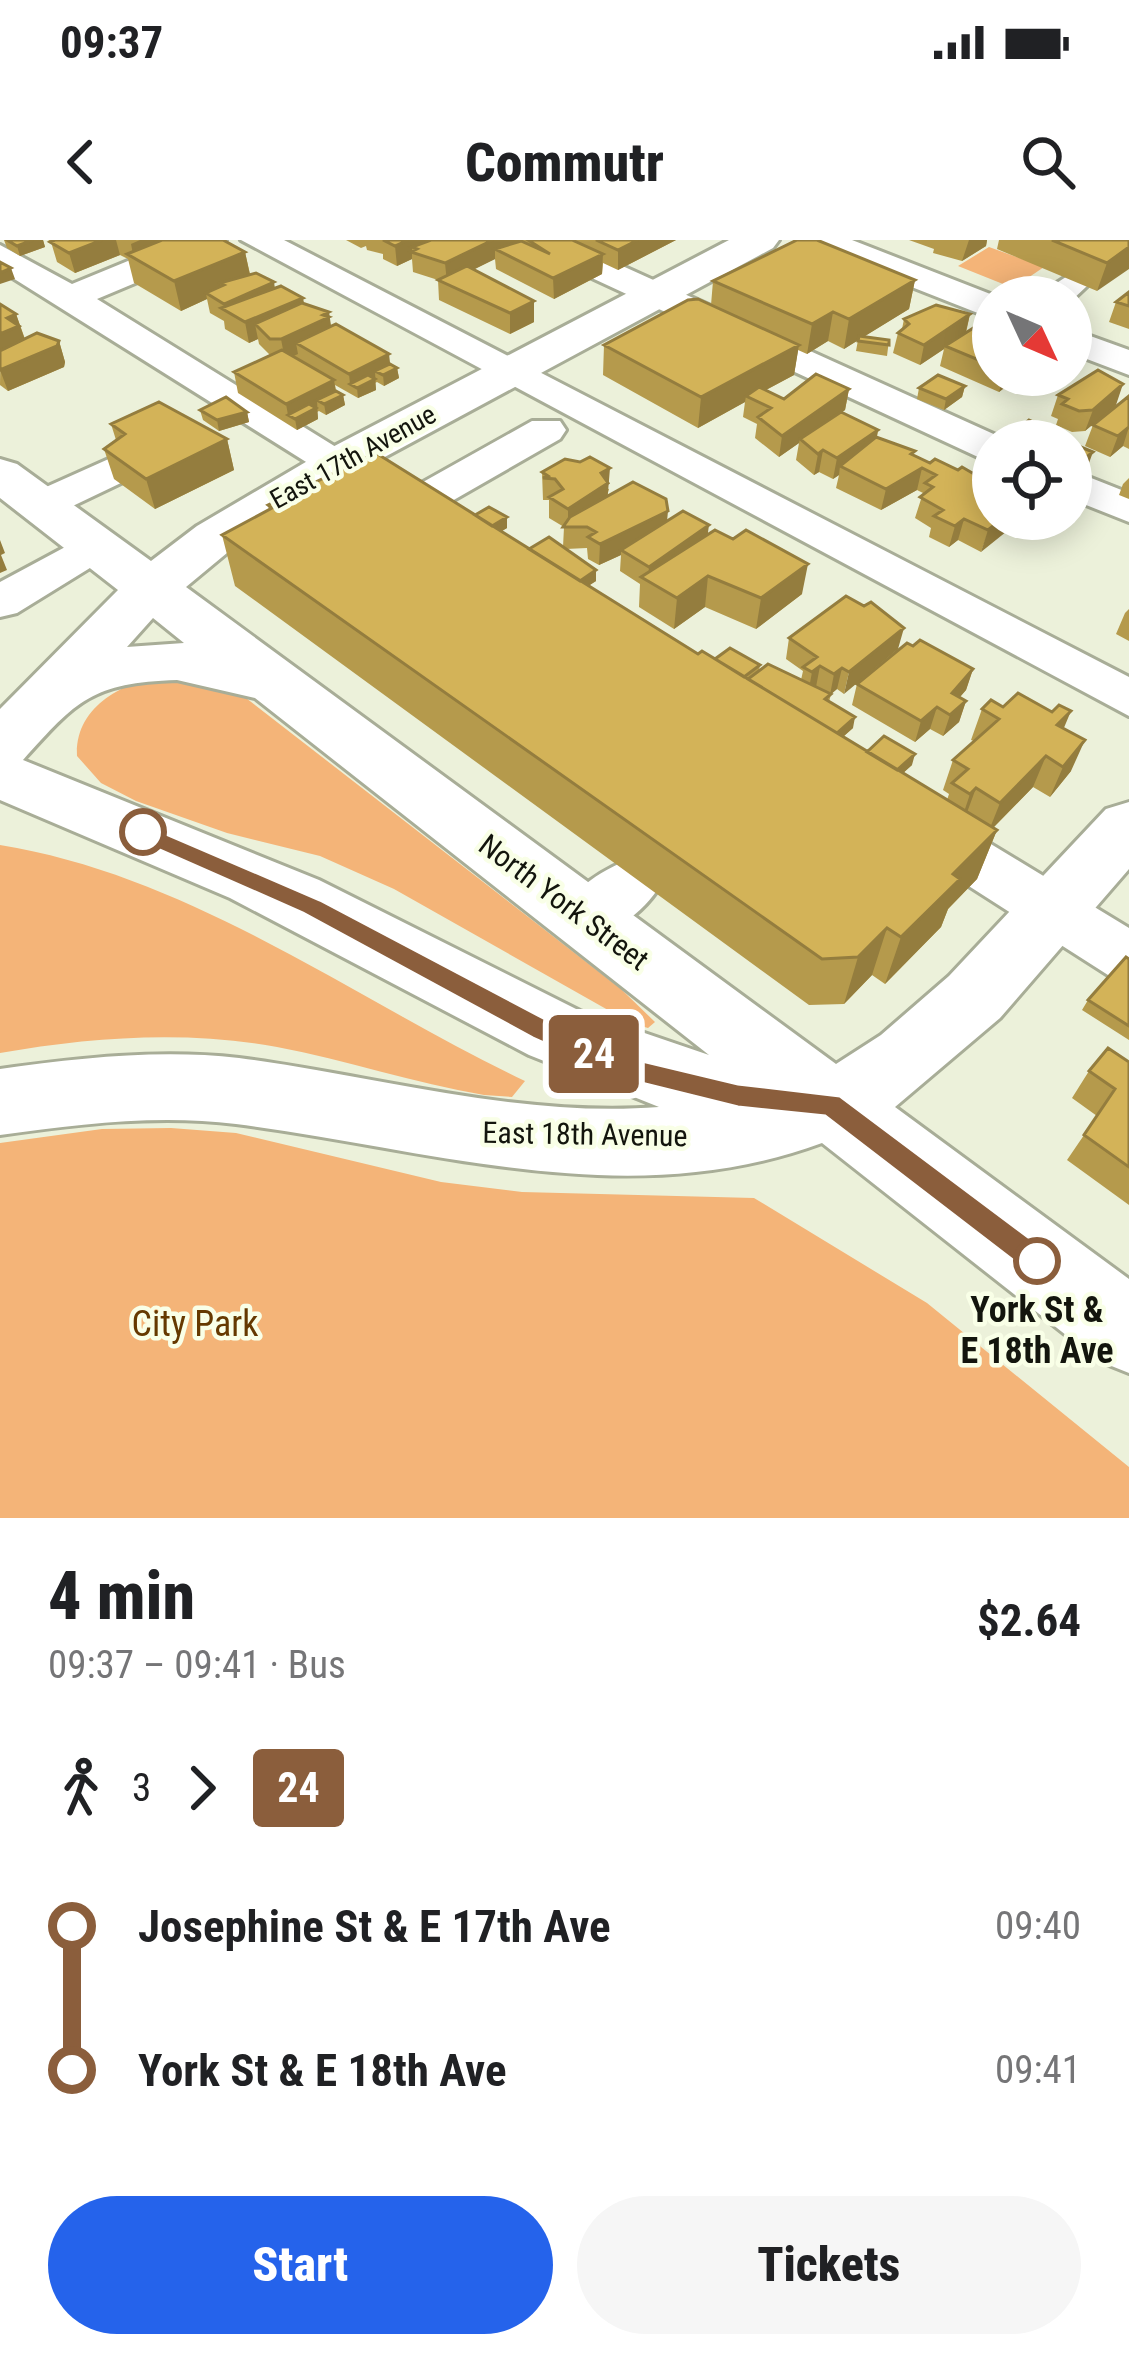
<!DOCTYPE html>
<html lang="en">
<head>
<meta charset="utf-8">
<style>
  body { margin:0; font-family:"Roboto Condensed",sans-serif; background:#f6f6f6; color:#202124; height:100vh; display:flex; flex-direction:column; font-size:45px; white-space:nowrap }
  * { box-sizing:border-box; margin:0 }
  p { font-size:39px; color:#757577 }
  .icon { flex:none; width:66px; height:66px; fill:none; stroke:currentColor; stroke-width:2; stroke-linecap:round; stroke-linejoin:round }
  .map { position:relative; height:1278px; overflow:hidden }
  .details { display:flex; flex-direction:column; background:#fff; flex:1 }
  .details>* { flex:none }
  .badge { padding:0 24px; border-radius:9px; font-size:42px; line-height:78px }
  .needle { width:78px; rotate:134deg }
  .tools { position:absolute; left:972px; top:36px; display:grid; gap:24px }
  .tools a { display:grid; place-items:center; width:120px; height:120px; border-radius:50%; background:#fff; box-shadow:0 6px 30px #0003; font-size:60px }
  .map>.badge { position:absolute; translate:-50% -50%; box-shadow:0 0 0 6px #fff }
  .legs { display:flex; align-items:center; gap:18px; height:132px; padding:0 48px; font-size:39px }
  .legs p { margin-inline-start:auto }
  .head { display:flex; align-items:center; justify-content:space-between; height:204px; padding:0 48px }
  h1 { font-size:66px; font-weight:800; line-height:90px }
  .button { display:flex; gap:24px; margin-top:auto; padding:24px 48px }
  .button a { flex:1; height:138px; border-radius:72px; background:#2563eb; color:#fff; font-size:48px; font-weight:800; line-height:138px; text-align:center }
  .button a+a { background:#f6f6f6; color:#202124 }
  ul { padding:0 48px; list-style:none }
  li { display:flex; align-items:center; gap:42px; height:144px; font-size:45px }
  li i { display:grid; place-items:center; width:18px; height:100%; margin:0 15px; background:currentColor }
  li i::after { content:''; width:30px; height:30px; margin:-15px; border:9px solid; border-radius:50%; background:#fff }
  li p { margin-inline-start:auto }
  li:first-child i { background:linear-gradient(#0000 50%,currentColor 0) }
  li:last-child i { background:linear-gradient(currentColor 50%,#0000 0) }
  .status { display:flex; justify-content:space-between; align-items:center; height:84px; padding:0 60px; background:#fff; direction:ltr }
  .status svg { height:33px; fill:currentColor }
  header { display:flex; justify-content:space-between; align-items:center; height:156px; padding:0 48px; background:#fff; font-size:54px; font-weight:800 }
  .map>svg:first-child { display:block }
  .green { fill:#f4b478 }
  .lines { fill:none; stroke-linecap:round; stroke-linejoin:round }
  .minor-casing { stroke:#a8ad97; stroke-width:6 }
  .major-casing { stroke:#a8ad97; stroke-width:6 }
  .minor { fill:#fff; fill-rule:evenodd }
  .major { fill:#fff; fill-rule:evenodd }
  .wall { fill:#b59a4c }
  .shaded-wall { fill:#947d3e }
  .building { fill:#d3b358; stroke:#947d3e; stroke-width:3 }
  .line-1 { fill:#8b5e3c; stroke:#fff; stroke-width:3 }
  .stop-1-dot { fill:#fff; stroke:#8b5e3c; stroke-width:6 }
  .labels { text-anchor:middle; dominant-baseline:central; stroke-width:9; stroke-linejoin:round; paint-order:stroke }
  .far-street-label { font-size:27px; fill:#13150d; stroke:#f9ffe7 }
  .street-label { font-size:30px; fill:#13150d; stroke:#f9ffe7 }
  .near-stop-label { font-size:36px; font-weight:bold; fill:#13150d; stroke:#f9ffe7 }
  .near-park-label { font-size:36px; fill:#653900; stroke:#f9ffe7 }
</style>
</head>
<body>
<div class="status"><b>09:37</b><svg viewBox="0 0 49 12"><path d="M0 12V9h3v3zM5 12V6h3v6zM10 12V3h3v9zM15 12V0h3v12zM26 1h20v11H26zM47 4h2v5h-2z"/></svg></div>
<header><svg class="icon" aria-label="back" viewBox="0 0 24 24"><path d="M15 5l-7 7 7 7"/></svg>Commutr<svg class="icon" aria-label="search" viewBox="0 0 24 24"><circle cx="10" cy="10" r="6"/><path d="M15 15l6 6"/></svg></header>
<div class="map">
<svg width="1129" height="1278" viewBox="0 0 1129 1278">
  <rect width="100%" height="100%" fill="#ecf1da"/>
  <path class="green" d="M989,7L1044,27L1013,48L958,26Z
    M167,433L237,451L621,749L655,782L648,788L631,783L394,649L320,616L227,593L136,561L101,543L77,516C75,465 124,443 167,433Z
    M0,605C192,636 353,759 525,841L512,857L484,855C414,843 346,820 277,807C186,790 90,797 0,813Z
    M171,888L236,893L441,942L522,952L754,958L927,1063L1129,1227V1278H0V903L102,889Z"/>
  <g class="lines">
    <defs>
      <path id="minor" d="M179,0H226L221,7L97,59L407,251L532,181H560L566,190L560,199L424,277H394L387,268L373,264L0,30V5L72,44Z
        M241,0H284L1129,437V476Z
        M520,0H565L1009,201H993V220L978,217L525,7Z
        M805,0H852L998,57H993V79L810,7Z
        M1069,35L1087,46L1071,61L1035,57Z
        M1071,89L1129,110V135L1071,113Z
        M131,209L146,213L152,222L146,231L56,274H26L19,265L26,256Z
        M1071,230L1129,253V282L1071,259Z
        M95,291L111,295L118,305L111,315L17,373L0,377V342Z
        M919,566L938,572L1129,688V742L1108,735L900,602L891,587L900,572Z
        M636,617L656,623L664,639C646,673 602,707 564,694L556,678C571,649 606,627 636,617Z"/>
      <path id="major" d="M729,0H779L773,8L355,233L233,308L186,347L836,824L881,795L949,736L1106,569L1129,562V629L1000,778L895,867L1129,1039V1133L1099,1121L822,903C627,975 433,909 236,884C158,874 78,884 0,895V829C79,818 159,809 239,818C377,836 519,878 659,867L529,815L230,658L0,560V469L118,350L0,258V219L17,224L151,321L197,286L321,213ZM153,378L184,403L127,407ZM177,440L255,458L709,815L580,771L319,640L23,520C77,460 92,443 177,440Z"/>
    </defs>
    <use href="#minor" class="minor-casing"/>
    <use href="#major" class="major-casing"/>
    <use href="#minor" class="minor"/>
    <use href="#major" class="major"/>
  </g>
  <path class="wall" d="M4,0H43L45,7L20,16L7,8Z
    M48,0H223L245,12L250,34L304,63L331,87L397,128L399,138L384,146L377,142L375,143L376,150L358,158L335,145L336,151L343,155L345,165L326,175L319,171L317,172L318,179L297,190L238,153L234,132L270,115L259,104L258,99L249,103L225,89L224,81L210,73L207,59L181,71L134,43L128,19L120,15L75,33L57,22L51,2Z
    M346,0H676L618,30L603,23L602,34L554,59L496,29L495,19L474,29L534,61V82L510,94L439,60L438,40L413,32L412,19L397,26L383,19V14L367,10L366,6L361,8Z
    M909,0H987L986,6L962,21L933,13L934,9Z
    M999,0H1129L1097,51L997,9Z
    M915,40L909,69L863,97L889,100L887,116L856,111L858,100L844,109L828,101L807,114L798,110L794,135L766,150L784,159L849,149L845,170L842,172L878,190L877,197L914,215L993,279L981,312L958,300L949,307L929,297L931,288L915,278L923,253L917,250L881,270L836,248L839,235L833,239L819,232L814,235L796,220L799,203L779,217L755,198L757,184L743,177L745,162L698,188L603,135L604,105L711,65L713,41Z
    M1129,52V89L1109,82L1116,62Z
    M1,64L16,74L25,99L59,101L65,122L64,127L8,151L0,145Z
    M970,74L966,93L993,83V135H1021L999,152L940,126L944,109L920,125L893,113L898,93L902,89L904,79Z
    M965,146L962,157L944,170L917,159L919,148Z
    M1058,155L1116,165L1085,191L1072,192L1056,185L1058,179L1051,176Z
    M1129,156V209L1123,206L1110,217L1085,206L1093,185Z
    M200,170L247,172L249,182L219,191L203,180Z
    M111,184L227,199L234,230L155,269L114,239L104,209L116,200Z
    M1013,193L1069,198L1068,201H1010Z
    M1071,203L1089,223L1075,234L1071,232Z
    M542,232L609,249L607,256L667,281L708,294L802,354L756,389L705,367L674,389L639,367L640,344L620,331L621,315L599,325L588,319L587,308L566,309L596,330V341L588,346L698,414L715,419L760,425L759,431L801,440L803,431L786,419L789,398L864,366L844,454L837,449L831,454L829,462L853,488L843,497L867,512L912,525L903,533L947,560L949,554L943,550L953,520L974,501L971,500L982,469L1003,467L1064,489L1071,531L1050,557L1033,547L993,588L997,590L977,639L948,669L941,687L885,744L872,735L844,764L809,765L235,346L222,295L269,270L268,265L475,275L507,288L501,291L529,309L563,307L564,287L549,278V260H543Z
    M1129,238V259L1119,255L1123,244Z
    M1129,369V401L1116,394L1125,373Z
    M973,429L966,450L960,457L966,461L959,482L943,496L930,489L915,502L852,465L857,444Z
    M1129,719V800L1082,770L1088,760Z
    M1129,822V965L1067,920L1097,876L1072,858L1089,831Z"/>
  <path class="shaded-wall" d="M33,0H43L45,7L20,16L17,6Z
    M102,0H116L120,15L75,33L69,13Z
    M140,0H162L134,19L131,4Z
    M408,0H447L417,9L412,7V19L397,26L395,6Z
    M493,0H522V3L495,9V19L447,43L445,23Z
    M638,0H676L618,30V10Z
    M969,0H987L986,6L962,21Z
    M1129,7V29L1097,51L1107,23Z
    M245,12L251,40L224,45L220,43L222,53H206L207,59L181,71L174,41Z
    M603,14L602,34L554,59L553,38Z
    M11,28L15,39L0,44V33Z
    M915,40L909,69L844,109L849,79Z
    M274,42L277,62L226,71L224,64Z
    M303,58L307,78L255,84L258,99L249,103L245,82Z
    M534,61V82L510,94V73Z
    M329,72L332,92L296,103L298,114L285,120L281,99Z
    M833,72L828,101L807,114L812,84Z
    M16,74L26,103L0,128V94L7,78Z
    M970,74L965,95L945,106L944,109L920,125L924,105Z
    M59,101L65,122L64,127L8,151L0,130Z
    M799,105L794,135L751,158L746,156L745,162L698,188L701,157Z
    M389,114L391,131L397,128L399,138L384,146L383,135L375,131L376,150L358,158L357,148L350,144L351,154L349,134Z
    M1004,135H1021L999,152Z
    M334,140L337,158L343,155L345,165L326,175L324,164L317,160L318,179L297,190L295,179L288,175L286,164Z
    M1123,144L1116,165L1085,191L1093,170Z
    M965,146L962,157L944,170L946,159Z
    M849,149L845,170L801,201L800,199L799,203L779,217L782,196Z
    M247,172L249,182L219,191L217,180Z
    M1129,187L1123,206L1110,217L1118,196Z
    M878,190L874,211L840,226L839,235L833,239L837,218Z
    M227,199L234,230L155,269L146,239Z
    M823,210L819,232L814,235L818,214Z
    M1093,212L1089,223L1075,234L1079,223Z
    M610,228L607,264L568,287V269L601,233Z
    M922,228L917,250L881,270L886,249Z
    M668,271L666,292L621,310V315L599,325L600,304Z
    M507,277V288L486,301L485,290Z
    M964,279L958,300L949,307L955,286Z
    M1002,279H1022L981,312L988,290Z
    M709,285L706,307L648,341L649,327Z
    M0,300L5,313L1,315L7,330L0,333Z
    M808,324L802,354L756,389L761,358Z
    M596,330V341L570,358V347Z
    M708,336L705,367L674,389L677,358Z
    M904,388L898,409L844,454L849,432Z
    M820,426L816,447L808,454L812,432Z
    M842,428L837,449L830,455L834,434Z
    M973,429L966,450L945,474L952,453Z
    M966,461L959,482L943,496L950,475Z
    M937,467L930,489L915,502L921,481Z
    M1071,471L1058,502L1057,485Z
    M855,477L853,488L822,515L824,504Z
    M1085,500L1071,531L1050,557L1063,527Z
    M915,514L912,525L881,553L884,542Z
    M1046,516L1033,547L988,593L1000,563Z
    M976,548L965,578L960,584L970,554Z
    M997,590L977,639L948,669L941,687L885,744L901,697L953,634Z
    M887,688L872,735L844,764L858,717Z"/>
  <path class="building" d="M7,0H33L17,6Z
    M55,0H102L69,13L50,2Z
    M162,0H223L245,12L174,41L127,14Z
    M383,0H408L395,6Z
    M431,0H493L445,23L411,12L417,9L412,7Z
    M528,0H572L603,14L553,38L495,9L521,1L550,14Z
    M596,0H638L618,10Z
    M797,0H817L915,40L849,79L833,72L812,84L713,41Z
    M1052,0H1129V7L1107,23Z
    M0,22L11,28L0,33Z
    M467,26L534,61L510,73L438,40Z
    M256,33L274,42L224,64L206,53L224,45L220,43Z
    M281,46L303,58L245,82L221,68Z
    M1129,52V66L1116,62Z
    M698,59L799,105L701,157L604,105L688,60Z
    M302,63L329,72L323,75L329,77L281,99H270L255,84Z
    M0,64L16,74L7,78L19,86L0,94Z
    M936,65L970,74L924,105L898,93L909,84L904,79Z
    M986,80L993,83V126L945,106Z
    M336,84L389,114L349,134L296,103Z
    M37,93L59,101L57,106L0,130V111Z
    M859,96L889,100V105L858,101Z
    M282,110L334,140L286,164L234,132Z
    M390,124L397,128L383,135L375,131Z
    M1098,130L1123,144L1093,170L1079,171L1062,164L1068,159L1058,155Z
    M816,134L849,149L782,196L758,177L771,168L746,156L759,147L784,159Z
    M368,135L375,139L357,148L350,144Z
    M938,135L965,146L946,159L919,148Z
    M336,151L343,155L324,164L317,160Z
    M1129,156V187L1118,196L1093,185Z
    M226,157L247,172L217,180L200,170Z
    M159,162L227,199L146,239L104,209L125,194L111,184Z
    M309,164L316,168L295,179L288,175Z
    M841,172L878,190L837,218L823,210L818,214L800,199Z
    M1029,180L1069,198L1065,201H1032L1013,193Z
    M876,197L915,211L911,214L930,223L935,219L958,230L962,227L993,245V279H1002L988,290L964,279L955,286L934,276L943,270L920,257L933,247L925,243L936,235L922,228L886,249L840,226Z
    M1071,203L1093,212L1079,223L1071,220Z
    M376,213L698,414L702,411L997,590L953,634L960,639L901,697L887,688L858,717L822,719L222,295L272,268L268,265Z
    M590,217L610,228L601,233L608,243L568,269L549,257L563,249L555,239L543,238L548,236L542,232L565,219L580,222Z
    M633,242L666,259L668,271L600,304L588,297L596,292L587,287H563L570,277Z
    M489,267L507,277L492,286L475,275Z
    M683,271L709,285L649,327L621,310Z
    M715,290L733,299L746,290L808,324L761,358L708,336L677,358L641,337Z
    M549,297L596,330L580,341L529,309Z
    M846,356L864,366L871,362L904,388L849,432L842,428L834,434L820,426L812,432L803,427L817,417L789,398Z
    M920,400L973,429L952,453L966,461L950,475L937,467L921,481L857,444L907,403L913,406Z
    M730,408L760,425L744,437L715,419Z
    M768,424L831,454L825,459L855,477L837,493L748,439Z
    M1018,453L1052,472L1059,465L1071,471L1057,485L1085,500L1063,527L1046,516L1000,563L976,548L970,554L952,543L968,529L953,520L999,479L982,469L991,460L1003,467Z
    M884,496L915,514L897,530L867,512Z
    M1126,717L1129,719V786L1088,760Z
    M1108,808L1129,822V927L1084,895L1115,849L1089,831Z"/>
  <path class="line-1" d="M143,584L320,660L551,782L638,820L738,844L840,856L1047,1011L1052,1021L1047,1031H1027L825,876L738,867L625,839L533,798L303,673L135,599L132,592Z"/>
  <g class="stop-1-dot">
    <circle cx="143" cy="592" r="21"/>
    <circle cx="1037" cy="1021" r="21"/>
  </g>
  <g class="labels">
    <g class="far-street-label">
      <text transform="translate(353 217) rotate(-29)">East 17th Avenue</text>
    </g>
    <g class="street-label">
      <text transform="translate(564 662) rotate(37)">North York Street</text>
      <text transform="translate(585 894) rotate(1)">East 18th Avenue</text>
    </g>
    <g class="near-stop-label">
      <text x="1037" y="1070">York St &amp;<tspan x="1037" dy="41">E 18th Ave</tspan></text>
    </g>
    <g class="near-park-label">
      <text x="195" y="1084">City Park</text>
    </g>
  </g>
</svg>
<div class="tools">
<a><svg class="needle" viewBox="-14 -14 28 28"><path d="M0-13l5 13h-10z" fill="#e53935"/><path d="M0 13l5-13h-10z" fill="#757577"/></svg></a>
<a><svg class="icon" aria-label="locate" viewBox="0 0 24 24"><circle cx="12" cy="12" r="6"/><path d="M12 2v4M12 18v4M2 12h4M18 12h4"/></svg></a>
</div>
<b class="badge" style="left:594px;top:814px;background:#8b5e3c;color:#fff">24</b>
</div>
<section class="details">
<div class="head"><div><h1>4 min</h1><p>09:37 – 09:41 · Bus</p></div><b>$2.64</b></div>
<div class="legs"><svg class="icon" aria-label="walk" viewBox="0 0 24 24"><circle cx="13" cy="4" r="2"/><path d="M13 8l-2 6 4 7M11 14l-3 7M7 12l3-4h3l4 4"/></svg>3<svg class="icon" aria-label="forward" viewBox="0 0 24 24"><path d="M9 5l7 7-7 7"/></svg><b class="badge" style="background:#8b5e3c;color:#fff">24</b></div>
<ul>
<li><i style="color:#8b5e3c"></i><b>Josephine St &amp; E 17th Ave</b><p>09:40</p></li>
<li><i style="color:#8b5e3c"></i><b>York St &amp; E 18th Ave</b><p>09:41</p></li>
</ul>
<div class="button"><a>Start</a><a>Tickets</a></div>
</section>
</body>
</html>
